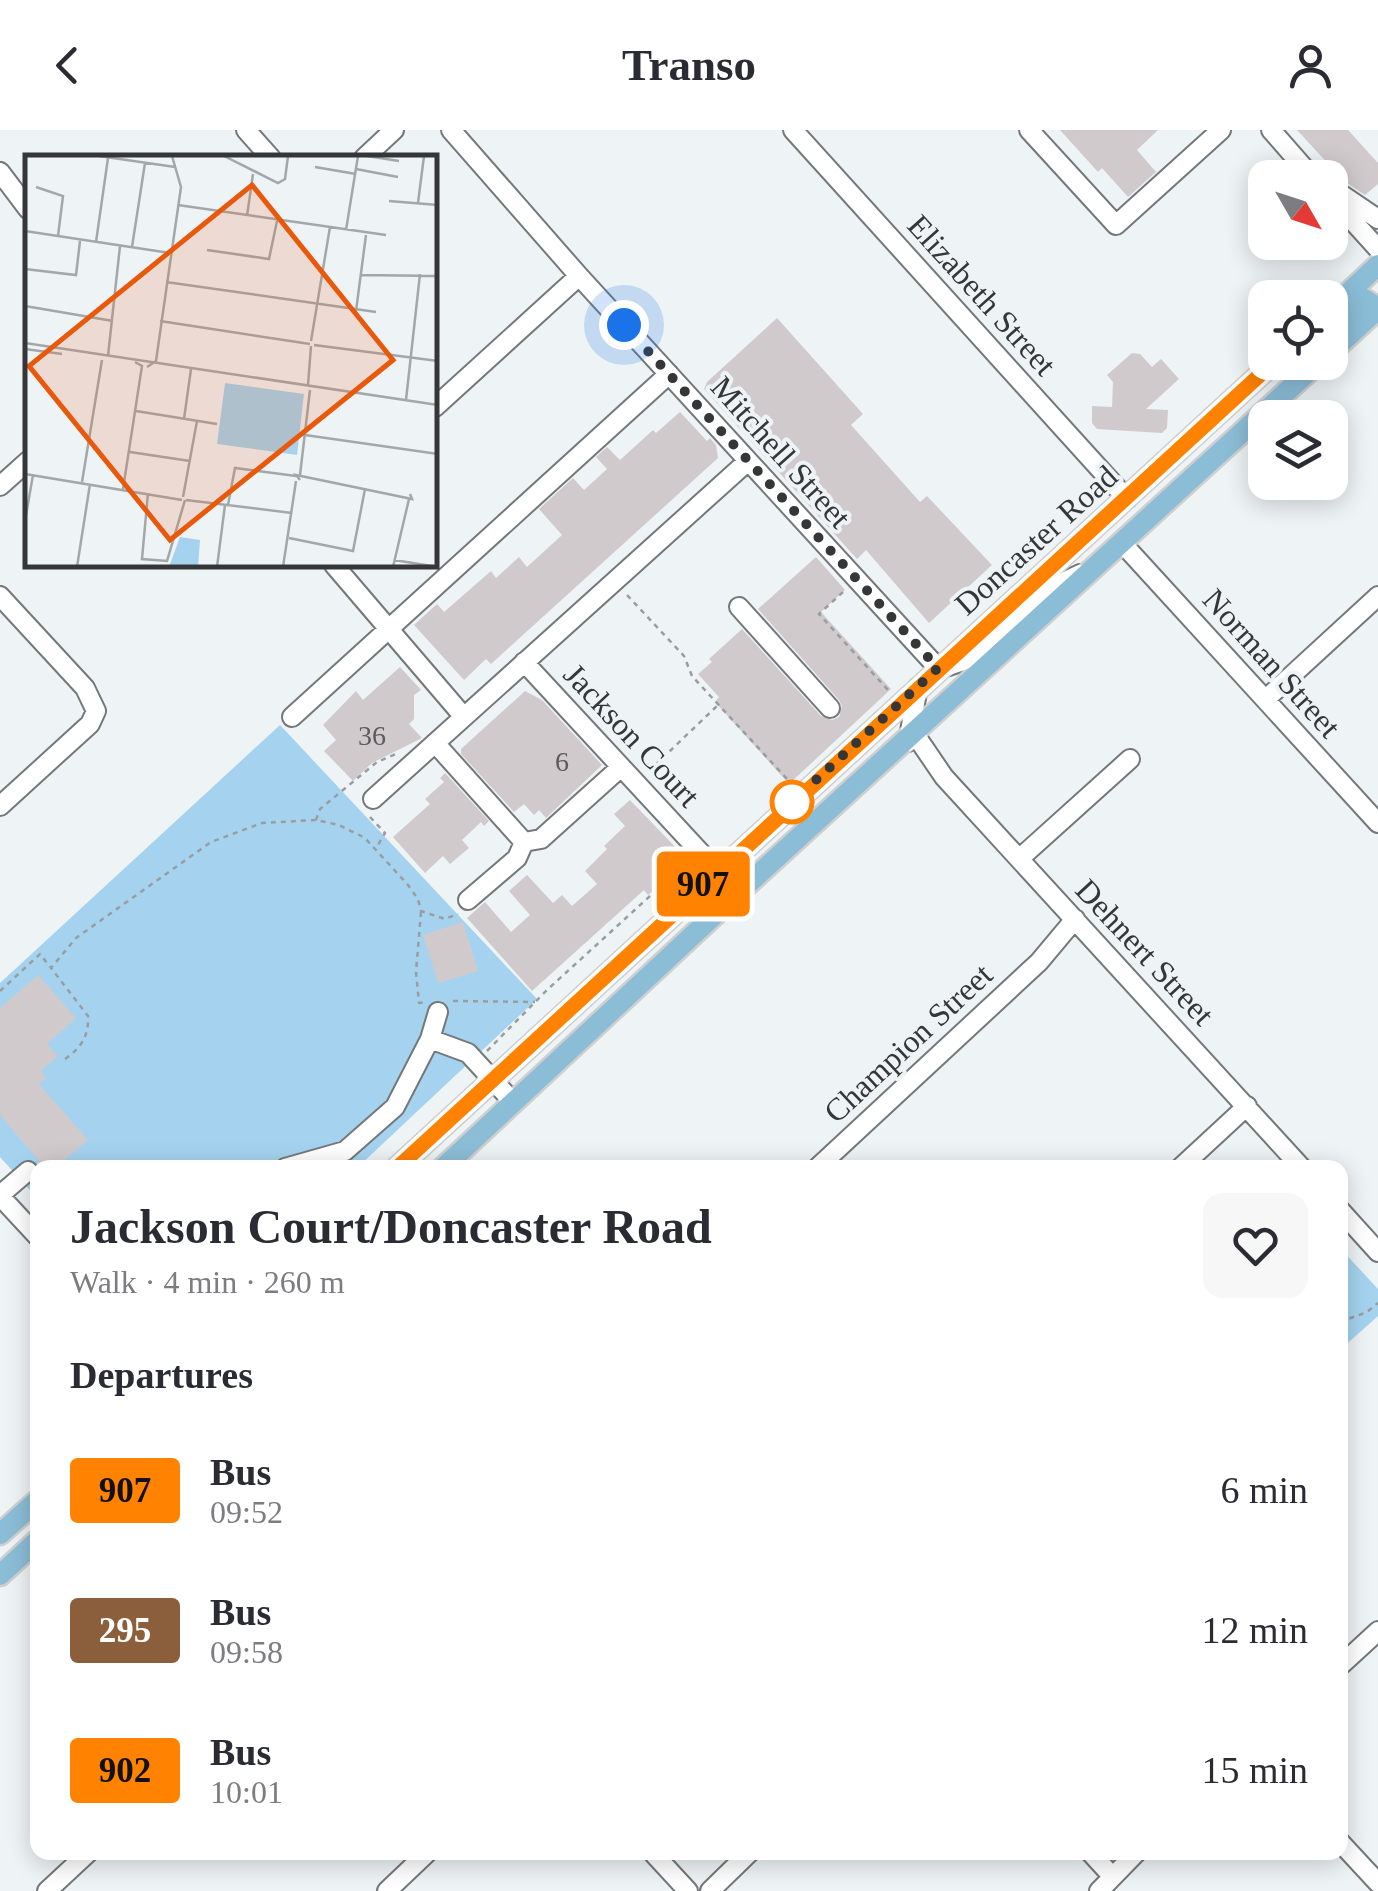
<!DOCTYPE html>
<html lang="en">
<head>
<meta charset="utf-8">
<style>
  body { margin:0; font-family:Georgia,serif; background:#f7f7f7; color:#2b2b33; height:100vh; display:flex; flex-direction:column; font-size:38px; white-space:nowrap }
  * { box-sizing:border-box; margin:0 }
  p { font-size:32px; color:#7c7c81 }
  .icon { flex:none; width:55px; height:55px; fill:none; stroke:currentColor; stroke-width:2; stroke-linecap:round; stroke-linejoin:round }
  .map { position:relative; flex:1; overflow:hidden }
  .details { position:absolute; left:30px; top:1030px; width:1318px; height:700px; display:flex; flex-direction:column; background:#fff; border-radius:20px; box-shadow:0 5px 25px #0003 }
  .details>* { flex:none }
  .badge { padding:0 20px; border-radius:8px; font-size:35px; line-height:65px }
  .needle { width:65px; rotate:129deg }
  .fabs { position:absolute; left:1248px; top:30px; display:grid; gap:20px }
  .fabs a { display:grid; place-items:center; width:100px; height:100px; border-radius:20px; background:#fff; box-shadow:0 5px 25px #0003; font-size:50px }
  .you { position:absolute; width:50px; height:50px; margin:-25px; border:8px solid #fff; border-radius:50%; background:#1a73e8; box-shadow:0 0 0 15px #1a73e833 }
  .map>.badge { position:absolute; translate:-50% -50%; box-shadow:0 0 0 5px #fff }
  h2 { padding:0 40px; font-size:38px; line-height:90px }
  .round { display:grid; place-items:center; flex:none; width:105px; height:105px; border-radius:20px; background:#f7f7f7 }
  .headline { display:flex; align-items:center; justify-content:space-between; height:170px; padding:0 40px }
  h1 { font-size:48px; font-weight:600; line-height:75px }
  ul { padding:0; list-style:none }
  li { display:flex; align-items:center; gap:30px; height:140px; padding:0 40px }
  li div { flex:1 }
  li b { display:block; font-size:38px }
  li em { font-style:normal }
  li .badge { min-width:110px; font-weight:700; text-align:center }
  header { display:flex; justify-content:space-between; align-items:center; height:130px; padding:0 40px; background:#fff; font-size:45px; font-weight:600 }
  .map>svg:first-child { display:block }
  .green { fill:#a5d3ef }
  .building { fill:#d0cacc }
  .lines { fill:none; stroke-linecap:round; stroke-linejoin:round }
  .minor-casing { stroke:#74787a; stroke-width:22 }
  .major-casing { stroke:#cfcfcf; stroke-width:25 }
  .path { stroke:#9a9da0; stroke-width:2.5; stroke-dasharray:5 5; stroke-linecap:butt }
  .minor { stroke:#fff; stroke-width:18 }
  .major { stroke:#8cbdd7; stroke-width:20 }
  .line-casing { stroke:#fff; stroke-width:22 }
  .line { stroke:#ff8200; stroke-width:15 }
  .walk { stroke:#353638; stroke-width:10; stroke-dasharray:0 18 }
  .stop-dot { fill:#fff; stroke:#ff8200; stroke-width:5 }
  .labels { text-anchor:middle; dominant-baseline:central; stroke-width:8; stroke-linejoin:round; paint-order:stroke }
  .number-label { font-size:28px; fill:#5c5b5d }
  .street-label { font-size:32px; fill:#353638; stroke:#eef3f6 }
  .inset-road { fill:none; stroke:#a4a7aa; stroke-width:2.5 }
  .view { fill:#e8590c; fill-opacity:0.15; stroke:#e8590c; stroke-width:5 }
  .inset-edge { fill:none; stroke:#353638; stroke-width:5 }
</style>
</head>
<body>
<header><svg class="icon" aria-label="back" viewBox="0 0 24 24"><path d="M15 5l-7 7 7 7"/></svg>Transo<svg class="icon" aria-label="person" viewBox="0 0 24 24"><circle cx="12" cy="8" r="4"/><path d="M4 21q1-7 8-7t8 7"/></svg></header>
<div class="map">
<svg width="1378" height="1761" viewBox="0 0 1378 1761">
  <rect width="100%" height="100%" fill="#eef3f6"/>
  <path class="green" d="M280,595L537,869L358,1037L38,1038L37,1068L0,1027V853Z
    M1340,1118L1378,1159V1186L1340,1220Z"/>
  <path class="building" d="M1060,0H1158L1137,20L1156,42L1128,67L1102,38L1098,42Z
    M1297,0H1348L1378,33V54L1365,65L1344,51Z
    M777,188L863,284L851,295L920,372L927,366L992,435L929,493L866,420L857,429L704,259L707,252Z
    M1132,223L1140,224L1152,237L1161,229L1179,249L1146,279L1168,280L1167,298L1162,303L1097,299L1092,293V276L1112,277L1113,252L1107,245Z
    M680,282L707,311L710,308L716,315L718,328L491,534L486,529L464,550L414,495L437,474L444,482L491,441L496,448L519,427L527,437L562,405L539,379L573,348L584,360L607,339L596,327L607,317L620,330L653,300L656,303Z
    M816,427L845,460L821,482L891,559L789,654L715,572L719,567L698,544L712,532L709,529L742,499L821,586L832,590L839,587L842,576L839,570L758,479Z
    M400,537L421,560L414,565V589L409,594L422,608L372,633L353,651L324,621L336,610L323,595L356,561L363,570Z
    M525,561L542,570L602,635L546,688L539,680L534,685L524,674L514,682L461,624V619Z
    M445,643L489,691L484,696L481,692L462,710L469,718L450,734L443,726L425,743L393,707L430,674L425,669L444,652L440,648Z
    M630,670L681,723L673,744L648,765L644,760L532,861L467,788L485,772L511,802L530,785L509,761L527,745L553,773L562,765L572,776L597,754L585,741L607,719L604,716L625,696L614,684Z
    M463,792L478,841L438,853L423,805Z
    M38,845L76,888L47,914L58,926L41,941L46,948L39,954L88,1010L55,1038H45L0,985V878Z"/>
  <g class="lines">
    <defs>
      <path id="minor" d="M246,0L271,28
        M451,0L579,146L938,538C984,532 1012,492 1046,464C1056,455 1068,450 1080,444
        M793,0L1127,369
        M1029,0L1116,95L1221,0
        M1271,0L1313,48
        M364,28L394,0
        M0,42L28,79
        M1335,60L1378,89
        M1330,66L1378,119
        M435,277L579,146
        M0,356L28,331
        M1122,413L1378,693
        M334,435L464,587
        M0,466L85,558L96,581L90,594L0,676
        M739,477L830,578
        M524,532L738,763
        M1266,569L1378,466
        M292,587L669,244
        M914,603L944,647L1302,1038
        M908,612L918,557
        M435,613L524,712L541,709L621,637
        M373,669L748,331
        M1019,729L1130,629
        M468,770L517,728L524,712
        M430,909L468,923L513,972
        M285,1038L345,1021L395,977L430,909L438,882
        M817,1038L1039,832L1075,789
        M1180,1038L1247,976
        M0,1065L28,1041
        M0,1066L38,1107
        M1340,1080L1378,1122
        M1340,1536L1378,1501
        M1340,1712L1378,1753
        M652,1722L688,1761
        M1090,1722L1112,1746
        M47,1761L89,1722
        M387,1761L428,1722
        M710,1761L750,1722
        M1099,1761L1137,1722"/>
      <path id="major" d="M1330,180L1378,135
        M1330,198L1364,169L1378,178
        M1330,223L1378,179
        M397,1038L1274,232
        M443,1038L738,763L1319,232
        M0,1404L38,1370
        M0,1445L38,1410"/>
    </defs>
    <use href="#minor" class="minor-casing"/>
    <use href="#major" class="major-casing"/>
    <path class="path" d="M843,462L819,484L888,560
      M627,465L684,526L692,546L788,650
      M648,642L718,575
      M370,687L385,703L378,715
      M316,690L320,679L377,632L396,624
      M421,782L416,842L419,873L425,872
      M0,861L40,824L50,837
      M453,871L535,872
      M487,921L547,860L661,756L675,754L685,733
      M65,929C81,918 89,906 88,886L51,838L76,808L211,712L262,693L316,690L339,695L365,708L408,755L418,769L421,781L445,789L458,784
      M1340,1115H1341
      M1340,1192L1367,1182L1378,1173"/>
    <use href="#minor" class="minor"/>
    <use href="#major" class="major"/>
  </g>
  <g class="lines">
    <defs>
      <path id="line" d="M397,1038L1274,232"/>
    </defs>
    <use href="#line" class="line-casing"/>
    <use href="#line" class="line"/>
    <path class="walk" d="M624,195L938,538L792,672"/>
  </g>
  <circle class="stop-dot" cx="792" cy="672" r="20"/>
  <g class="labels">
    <g class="number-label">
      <text x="372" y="605">36</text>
      <text x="562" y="631">6</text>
    </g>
    <g class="street-label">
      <text transform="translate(982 165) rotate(48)">Elizabeth Street</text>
      <text transform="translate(781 322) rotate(48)">Mitchell Street</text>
      <text transform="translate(1036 410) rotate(-42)">Doncaster Road</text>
      <text transform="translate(1272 533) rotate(48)">Norman Street</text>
      <text transform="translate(632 605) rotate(47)">Jackson Court</text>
      <text transform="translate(1145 822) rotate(47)">Dehnert Street</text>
      <text transform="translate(908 913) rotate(-43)">Champion Street</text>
    </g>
  </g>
  <g transform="translate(25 25)">
    <rect width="412" height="412" fill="#eef3f6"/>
    <path d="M200,228L279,239L272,300L192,289ZM155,382L175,385L173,412H144Z" fill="#a5d3ef"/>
    <path class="inset-road" d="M74,1L150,12M199,1L253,28L260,24L263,1M342,1L374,6M290,12L331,19M331,14L373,22M11,32L38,41L33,81M364,46L413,50M393,48L399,1M153,50L361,80M222,61L228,19M321,75L333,1M0,76L145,98M71,87L83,3M107,92L120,8M182,95L244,104L252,66M0,114L51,120L55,86M336,120L413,121M141,127L351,157M0,151L88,166M331,156L341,80M135,166L285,189M286,186L305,72M0,188L413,250M289,190L413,206M0,194L37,199M83,201L95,91M122,212L131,206L156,32L147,1M283,230L286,191M381,245L395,119M111,256L192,269M159,264L166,214M280,280L413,299M105,297L165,306M0,319L157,345M275,320L285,235M275,325L271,320L387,344L385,339M57,327L77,205M98,334L117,211L110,207M123,338L117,404L142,406L160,345M158,342L172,266M161,345L267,358M203,350L210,313L271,321M0,366L8,320M264,383L328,396L340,334M369,405L413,412M52,412L65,329M192,412L200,350M258,412L271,326M368,412L384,344"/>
    <path class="view" d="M227,30L368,205L145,385L4,211Z"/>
    <rect width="412" height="412" class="inset-edge"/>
  </g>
</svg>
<div class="fabs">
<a><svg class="needle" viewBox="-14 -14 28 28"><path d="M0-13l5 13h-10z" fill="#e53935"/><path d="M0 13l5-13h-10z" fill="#7c7c81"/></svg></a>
<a><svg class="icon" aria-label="locate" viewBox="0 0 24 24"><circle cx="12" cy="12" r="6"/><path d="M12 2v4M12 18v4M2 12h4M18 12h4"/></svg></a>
<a><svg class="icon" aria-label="layers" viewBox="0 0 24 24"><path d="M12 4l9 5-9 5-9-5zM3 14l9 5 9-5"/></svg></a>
</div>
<div class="you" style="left:624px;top:195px"></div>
<b class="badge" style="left:703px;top:754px;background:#ff8200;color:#111">907</b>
<section class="details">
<div class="headline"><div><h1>Jackson Court/Doncaster Road</h1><p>Walk · 4 min · 260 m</p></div><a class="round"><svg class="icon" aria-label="heart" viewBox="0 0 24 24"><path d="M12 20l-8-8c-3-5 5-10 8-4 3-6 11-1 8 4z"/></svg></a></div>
<h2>Departures</h2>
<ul>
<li><span class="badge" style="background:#ff8200;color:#111">907</span><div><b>Bus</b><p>09:52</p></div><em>6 min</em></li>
<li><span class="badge" style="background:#8b5e3c;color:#fff">295</span><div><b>Bus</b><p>09:58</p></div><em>12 min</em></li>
<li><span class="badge" style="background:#ff8200;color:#111">902</span><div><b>Bus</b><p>10:01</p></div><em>15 min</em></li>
</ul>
</section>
</div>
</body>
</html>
